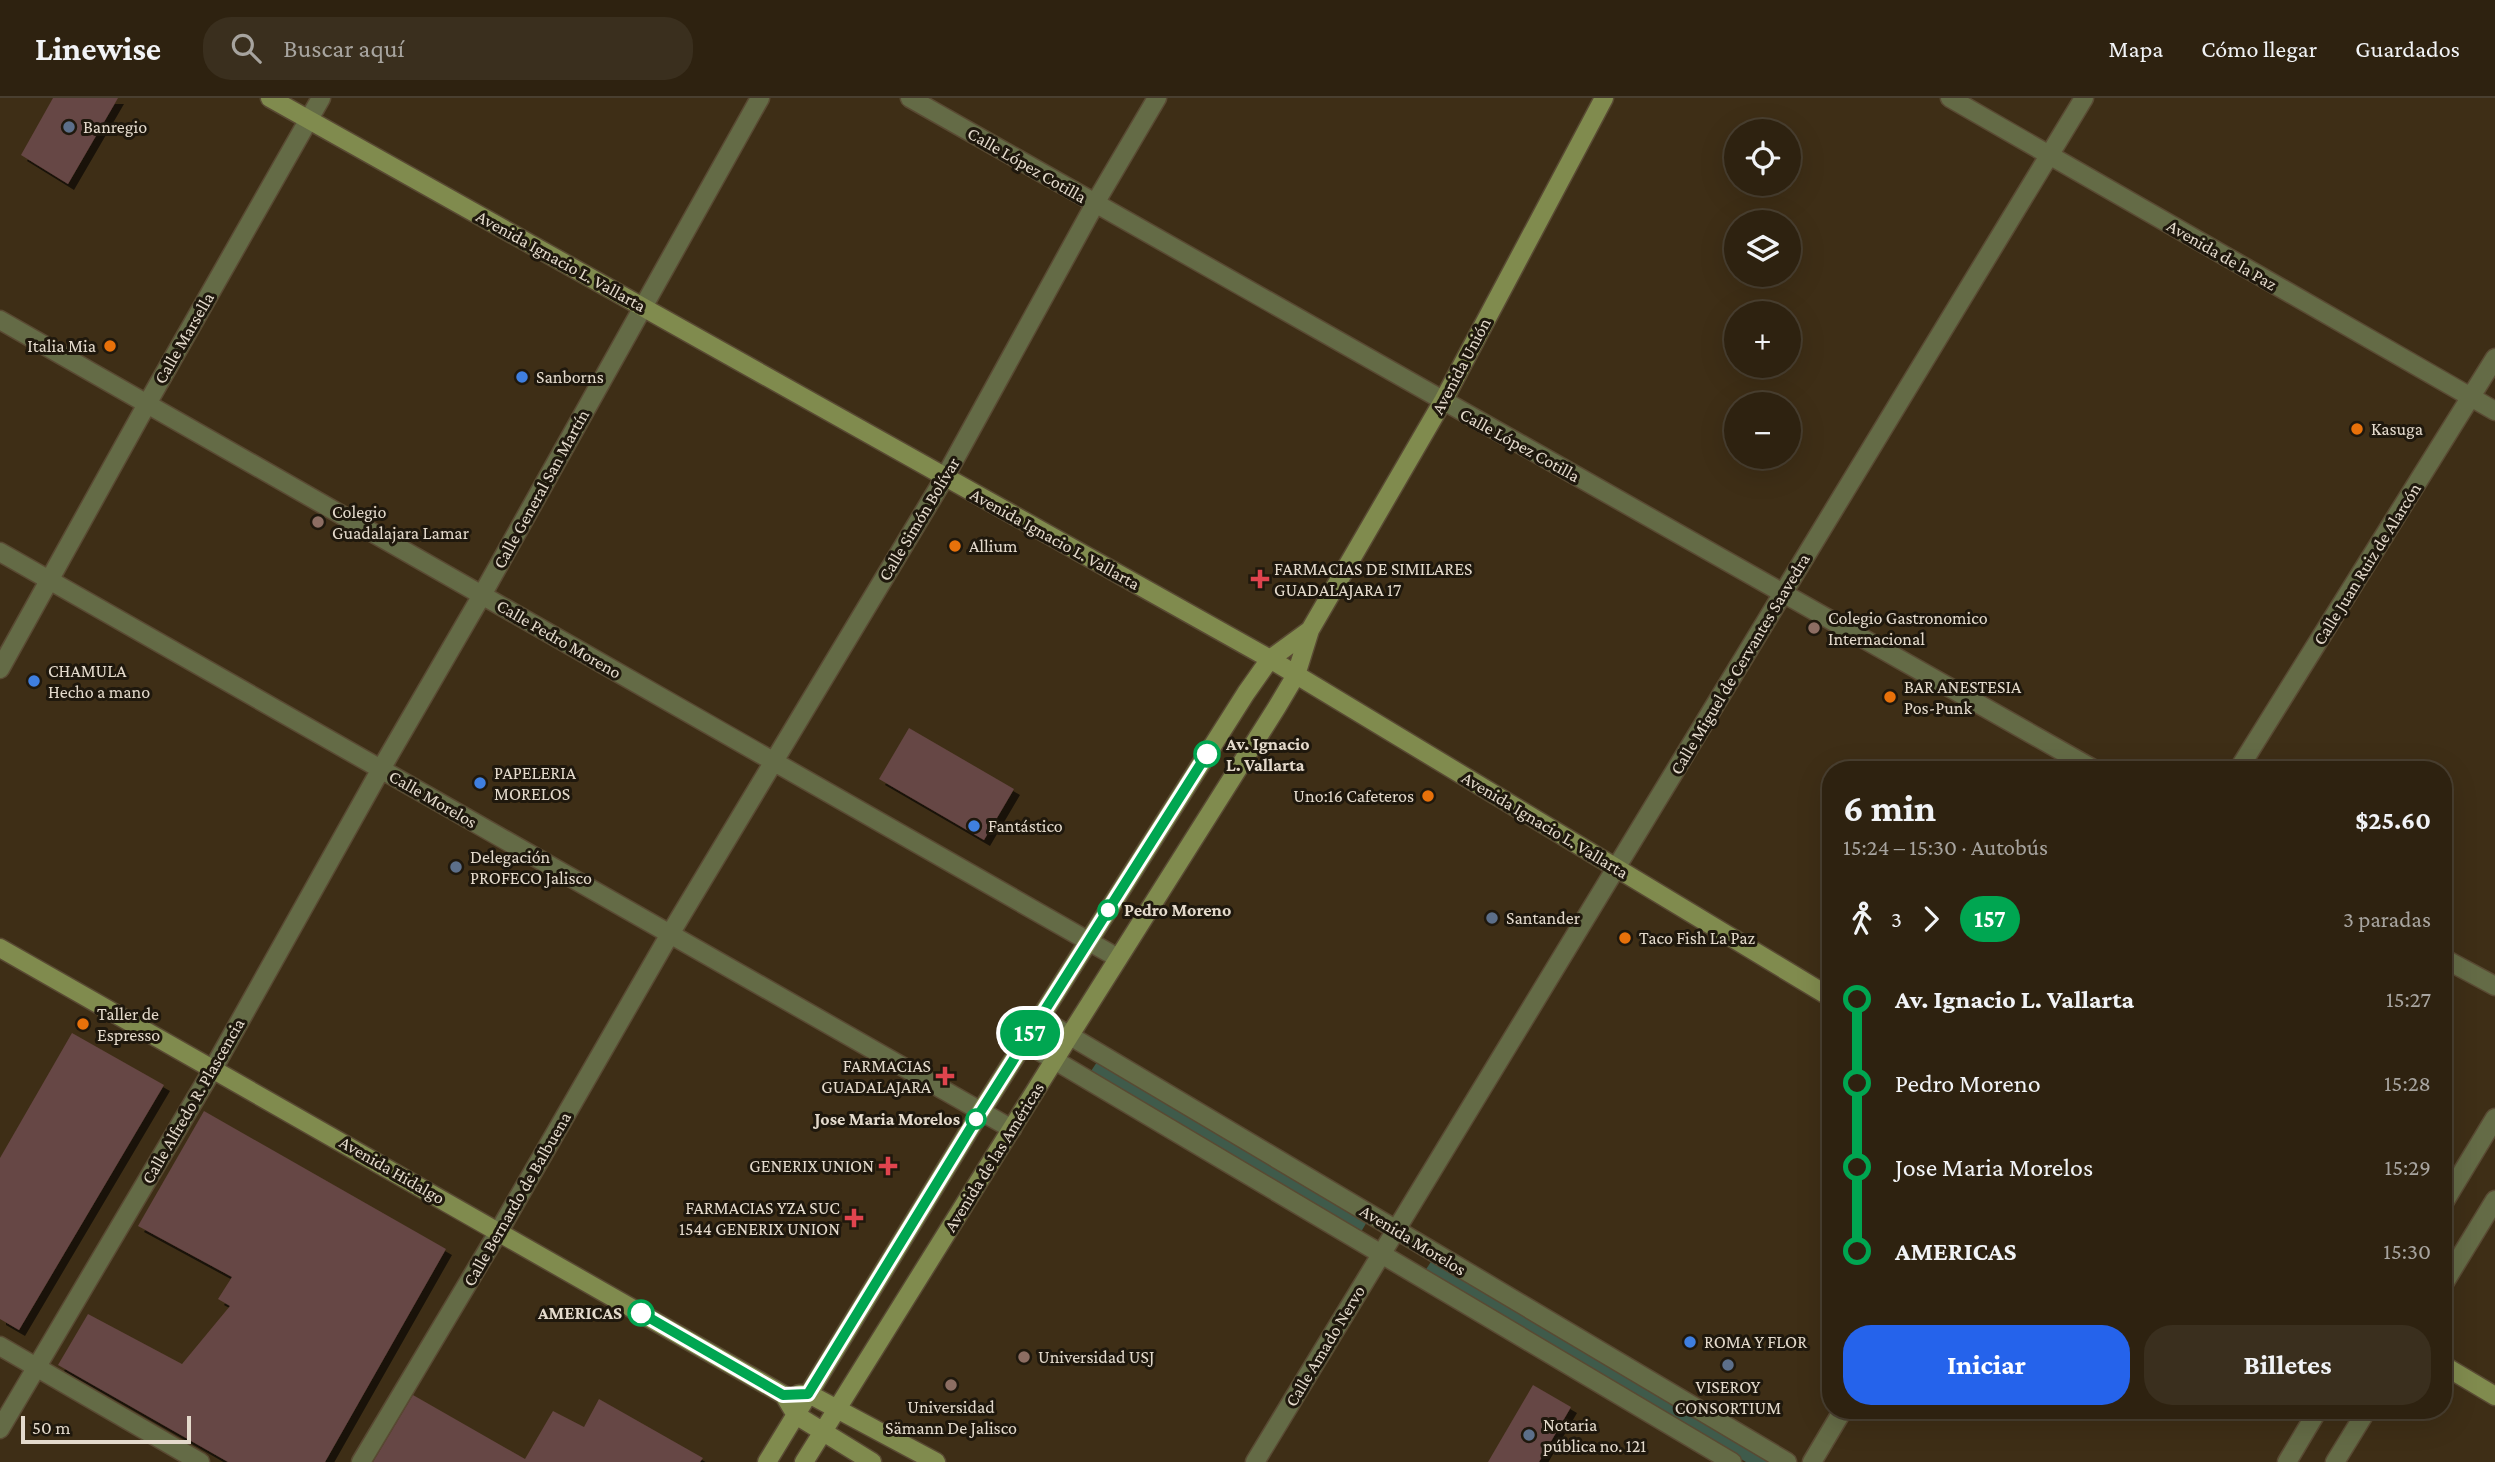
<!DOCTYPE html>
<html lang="es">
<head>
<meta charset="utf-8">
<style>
  body { margin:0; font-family:"Crimson Pro",serif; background:#3a2f1e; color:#f1f3f6; height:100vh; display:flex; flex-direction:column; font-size:26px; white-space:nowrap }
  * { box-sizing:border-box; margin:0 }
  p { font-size:23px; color:#a7a49f }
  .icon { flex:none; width:38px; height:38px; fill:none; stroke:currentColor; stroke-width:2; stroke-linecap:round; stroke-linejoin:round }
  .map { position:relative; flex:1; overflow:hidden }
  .details { position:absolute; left:1822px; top:663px; width:630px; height:658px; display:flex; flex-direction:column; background:#2e2210; border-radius:28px; box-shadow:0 7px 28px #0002,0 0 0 2px #493f30 }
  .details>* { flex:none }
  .badge { padding:0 14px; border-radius:23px; font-size:24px; line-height:46px }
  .controls { position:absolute; left:1724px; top:21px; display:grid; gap:14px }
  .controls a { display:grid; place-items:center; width:77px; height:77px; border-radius:50%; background:#2e2210; box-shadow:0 7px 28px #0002,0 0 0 2px #493f30; font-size:35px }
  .scale { position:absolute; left:21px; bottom:18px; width:170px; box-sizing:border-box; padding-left:7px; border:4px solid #e4dacc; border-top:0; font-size:19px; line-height:24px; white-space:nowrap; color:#e4dacc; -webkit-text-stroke:5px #1f180d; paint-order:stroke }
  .map>.badge { position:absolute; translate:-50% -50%; box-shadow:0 0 0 4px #fff }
  .legs { display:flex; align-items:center; gap:10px; height:77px; padding:0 21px; font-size:23px }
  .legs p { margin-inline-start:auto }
  .summary { display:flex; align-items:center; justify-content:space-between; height:119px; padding:0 21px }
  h1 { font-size:38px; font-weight:700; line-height:52px }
  .primary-button { display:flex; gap:14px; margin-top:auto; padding:14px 21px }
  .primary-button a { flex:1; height:80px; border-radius:28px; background:#2563eb; color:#fff; font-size:28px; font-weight:700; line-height:80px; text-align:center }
  .primary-button a+a { background:#3a2f1e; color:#f1f3f6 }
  ul { padding:0 21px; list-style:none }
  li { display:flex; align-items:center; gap:24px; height:84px; font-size:26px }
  li i { display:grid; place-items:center; width:10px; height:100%; margin:0 9px; background:currentColor }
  li i::after { content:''; width:18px; height:18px; margin:-9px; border:5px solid; border-radius:50%; background:#2e2210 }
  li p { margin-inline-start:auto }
  li:first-child i { background:linear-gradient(#0000 50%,currentColor 0) }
  li:last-child i { background:linear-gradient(currentColor 50%,#0000 0) }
  header { display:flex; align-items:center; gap:42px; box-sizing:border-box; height:98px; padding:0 35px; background:#2e2210; border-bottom:2px solid #493f30 }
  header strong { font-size:33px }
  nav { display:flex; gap:38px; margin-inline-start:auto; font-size:24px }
  .search { width:490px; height:63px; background:#3a2f1e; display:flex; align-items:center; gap:18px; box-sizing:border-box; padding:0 24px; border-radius:28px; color:#a7a49f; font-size:26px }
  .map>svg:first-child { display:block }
  .green { fill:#3f5b4b }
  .building { fill:#664644; filter:url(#shadow) }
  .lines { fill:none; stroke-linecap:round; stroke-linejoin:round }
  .minor-casing { stroke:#594a33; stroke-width:21 }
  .tertiary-casing { stroke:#594a33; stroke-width:21 }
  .secondary-casing { stroke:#594a33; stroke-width:21 }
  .minor { stroke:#646b46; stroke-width:18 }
  .tertiary { stroke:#646b46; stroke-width:18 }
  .secondary { stroke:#808b4e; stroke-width:18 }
  .line-1-casing { stroke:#fff; stroke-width:16 }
  .line-1 { stroke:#00a651; stroke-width:10 }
  .service-dot { fill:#5c6f8a; stroke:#1f180d; stroke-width:2.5 }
  .food-dot { fill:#e8710a; stroke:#1f180d; stroke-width:2.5 }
  .shop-dot { fill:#3f7fe0; stroke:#1f180d; stroke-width:2.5 }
  .education-dot { fill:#8d6e63; stroke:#1f180d; stroke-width:2.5 }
  .health-dot { fill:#e0444e; stroke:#1f180d; stroke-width:2.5 }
  .stop-1-dot { fill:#fff; stroke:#00a651; stroke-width:3.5 }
  .labels { text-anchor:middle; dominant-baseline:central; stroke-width:6; stroke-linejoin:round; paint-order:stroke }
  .poi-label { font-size:18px; fill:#e4dacc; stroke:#1f180d; text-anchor:start }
  .street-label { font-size:18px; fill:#e4dacc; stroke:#1f180d }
  .stop-label { font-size:18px; font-weight:bold; fill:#e4dacc; stroke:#1f180d; text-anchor:start }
</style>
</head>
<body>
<header>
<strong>Linewise</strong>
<div class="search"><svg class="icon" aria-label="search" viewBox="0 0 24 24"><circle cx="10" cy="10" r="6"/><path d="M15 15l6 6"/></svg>Buscar aquí</div>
<nav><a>Mapa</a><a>Cómo llegar</a><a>Guardados</a></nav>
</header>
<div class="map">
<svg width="2495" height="1364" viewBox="0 0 2495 1364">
  <defs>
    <filter id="shadow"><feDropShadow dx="6" dy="6" stdDeviation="0" flood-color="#0009"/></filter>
  </defs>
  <rect width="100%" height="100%" fill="#3e2e16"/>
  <path class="green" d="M1099,961L1368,1122L1361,1134L1091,973Z
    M1432,1162L1772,1364H1746L1425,1173Z"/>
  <path class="building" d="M53,0H118L68,86L21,57Z
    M909,630L1014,691L984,742L879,681Z
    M72,935L164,987L19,1232L0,1221V1060Z
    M204,1013L446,1151L325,1364H228L58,1267L88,1216L182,1266L230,1208L218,1201L232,1179L138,1128Z
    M1533,1287L1571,1309L1539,1364H1488Z
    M413,1297L525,1361L553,1313L584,1329L599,1301L703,1360L700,1364H373Z"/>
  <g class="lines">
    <defs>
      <path id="minor" d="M910,0L2095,672
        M1950,0L2495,313
        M0,222L1118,860
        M0,454L1012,1031
        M0,571L147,306L321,0
        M2238,672L2495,260
        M2443,860L2495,888
        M1040,920L1787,1364
        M1024,944L1732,1364
        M0,1248L200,1364
        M0,1331L213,971L381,671L482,497L760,0
        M361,1364L499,1133L670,836L945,379L1101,95L1157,0
        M1255,1364L2084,0
        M1812,1364L1843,1312"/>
      <path id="tertiary" d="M2443,1106L2495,1020
        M2443,1187L2495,1102
        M2287,1364L2318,1312
        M2335,1364L2367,1312"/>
      <path id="secondary" d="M270,0L1270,561L1830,899
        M0,850L784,1297L796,1317L872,1364
        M2443,1267L2495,1298
        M799,1296H809L936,1364
        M767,1364L981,1013L1246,595L1270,561L1310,532
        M804,1364L1070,937L1277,609L1296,577L1310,532L1443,303L1604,0"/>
    </defs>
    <use href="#minor" class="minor-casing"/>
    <use href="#tertiary" class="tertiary-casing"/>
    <use href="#secondary" class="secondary-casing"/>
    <use href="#minor" class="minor"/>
    <use href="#tertiary" class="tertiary"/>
    <use href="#secondary" class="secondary"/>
  </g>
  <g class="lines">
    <defs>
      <path id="line-1" d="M641,1215L783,1297L808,1296L981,1013L1207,656"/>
    </defs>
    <use href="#line-1" class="line-1-casing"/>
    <use href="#line-1" class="line-1"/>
  </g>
  <g class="service-dot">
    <circle cx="69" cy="29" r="7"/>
    <circle cx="456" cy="769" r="7"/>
    <circle cx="1492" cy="820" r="7"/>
    <circle cx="1728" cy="1267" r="7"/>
    <circle cx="1529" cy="1337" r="7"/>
  </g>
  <g class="food-dot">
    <circle cx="110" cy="248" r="7"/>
    <circle cx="2357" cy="331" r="7"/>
    <circle cx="955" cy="448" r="7"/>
    <circle cx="1890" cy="599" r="7"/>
    <circle cx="1428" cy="698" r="7"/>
    <circle cx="1625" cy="840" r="7"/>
    <circle cx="83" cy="926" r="7"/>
  </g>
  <g class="shop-dot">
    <circle cx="522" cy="279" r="7"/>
    <circle cx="34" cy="583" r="7"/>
    <circle cx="480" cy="685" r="7"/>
    <circle cx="974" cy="728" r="7"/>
    <circle cx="1690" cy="1244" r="7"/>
  </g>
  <g class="education-dot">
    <circle cx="318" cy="424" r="7"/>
    <circle cx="1814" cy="530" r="7"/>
    <circle cx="1024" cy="1259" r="7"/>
    <circle cx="951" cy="1287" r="7"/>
  </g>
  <g class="health-dot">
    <path d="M1256.5 470.5h7v7h7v7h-7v7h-7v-7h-7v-7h7z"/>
    <path d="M941.5 967.5h7v7h7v7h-7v7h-7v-7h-7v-7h7z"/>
    <path d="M884.5 1057.5h7v7h7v7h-7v7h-7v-7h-7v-7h7z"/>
    <path d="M850.5 1109.5h7v7h7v7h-7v7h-7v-7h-7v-7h7z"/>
  </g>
  <g class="stop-1-dot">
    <circle cx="1207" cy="656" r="12"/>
    <circle cx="1108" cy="812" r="9"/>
    <circle cx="976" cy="1021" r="9"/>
    <circle cx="641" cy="1215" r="12"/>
  </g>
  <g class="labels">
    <g class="poi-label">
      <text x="83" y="29">Banregio</text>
      <text x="96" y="248" text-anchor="end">Italia Mia</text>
      <text x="536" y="279">Sanborns</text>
      <text x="2371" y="331">Kasuga</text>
      <text x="332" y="414">Colegio<tspan x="332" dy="21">Guadalajara Lamar</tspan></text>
      <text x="969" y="448">Allium</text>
      <text x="1274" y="471">FARMACIAS DE SIMILARES<tspan x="1274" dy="21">GUADALAJARA 17</tspan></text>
      <text x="1828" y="520">Colegio Gastronomico<tspan x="1828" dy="21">Internacional</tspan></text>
      <text x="48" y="573">CHAMULA<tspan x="48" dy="21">Hecho a mano</tspan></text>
      <text x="1904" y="589">BAR ANESTESIA<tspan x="1904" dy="21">Pos-Punk</tspan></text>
      <text x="494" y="675">PAPELERIA<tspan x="494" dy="21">MORELOS</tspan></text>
      <text x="1414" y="698" text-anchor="end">Uno:16 Cafeteros</text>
      <text x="988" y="728">Fantástico</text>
      <text x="470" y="759">Delegación<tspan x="470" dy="21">PROFECO Jalisco</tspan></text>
      <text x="1506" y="820">Santander</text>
      <text x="1639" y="840">Taco Fish La Paz</text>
      <text x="97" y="916">Taller de<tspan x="97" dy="21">Espresso</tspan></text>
      <text x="931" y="968" text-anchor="end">FARMACIAS<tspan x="931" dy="21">GUADALAJARA</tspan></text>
      <text x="874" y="1068" text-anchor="end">GENERIX UNION</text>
      <text x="840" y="1110" text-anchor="end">FARMACIAS YZA SUC<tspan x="840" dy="21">1544 GENERIX UNION</tspan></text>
      <text x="1704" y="1244">ROMA Y FLOR</text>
      <text x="1038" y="1259">Universidad USJ</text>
      <text x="1728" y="1289" text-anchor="middle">VISEROY<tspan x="1728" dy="21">CONSORTIUM</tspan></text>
      <text x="951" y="1309" text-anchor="middle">Universidad<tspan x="951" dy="21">Sämann De Jalisco</tspan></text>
      <text x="1543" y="1327">Notaria<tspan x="1543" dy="21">pública no. 121</tspan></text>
    </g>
    <g class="street-label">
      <text transform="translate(1027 67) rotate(30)">Calle López Cotilla</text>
      <text transform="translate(2222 157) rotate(30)">Avenida de la Paz</text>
      <text transform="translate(561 163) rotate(29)">Avenida Ignacio L. Vallarta</text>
      <text transform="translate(184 240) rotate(-60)">Calle Marsella</text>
      <text transform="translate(1461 268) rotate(-62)">Avenida Unión</text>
      <text transform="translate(1520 347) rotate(29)">Calle López Cotilla</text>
      <text transform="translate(541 391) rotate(-61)">Calle General San Martín</text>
      <text transform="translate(919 421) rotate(-59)">Calle Simón Bolívar</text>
      <text transform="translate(1055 441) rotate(29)">Avenida Ignacio L. Vallarta</text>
      <text transform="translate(2367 466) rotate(-58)">Calle Juan Ruiz de Alarcón</text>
      <text transform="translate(559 541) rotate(30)">Calle Pedro Moreno</text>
      <text transform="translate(1740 566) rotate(-59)">Calle Miguel de Cervantes Saavedra</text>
      <text transform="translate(433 701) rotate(30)">Calle Morelos</text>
      <text transform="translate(1545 727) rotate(31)">Avenida Ignacio L. Vallarta</text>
      <text transform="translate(193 1003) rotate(-60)">Calle Alfredo R. Plascencia</text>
      <text transform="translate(994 1059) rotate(-58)">Avenida de las Américas</text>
      <text transform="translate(392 1072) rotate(30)">Avenida Hidalgo</text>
      <text transform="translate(517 1101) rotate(-60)">Calle Bernardo de Balbuena</text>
      <text transform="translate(1413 1142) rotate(31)">Avenida Morelos</text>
      <text transform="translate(1325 1248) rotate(-59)">Calle Amado Nervo</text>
    </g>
    <g class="stop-label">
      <text x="1226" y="646">Av. Ignacio<tspan x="1226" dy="21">L. Vallarta</tspan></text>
      <text x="1124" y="812">Pedro Moreno</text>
      <text x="960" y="1021" text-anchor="end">Jose Maria Morelos</text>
      <text x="622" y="1215" text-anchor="end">AMERICAS</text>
    </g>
  </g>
</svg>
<div class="controls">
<a><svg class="icon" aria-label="locate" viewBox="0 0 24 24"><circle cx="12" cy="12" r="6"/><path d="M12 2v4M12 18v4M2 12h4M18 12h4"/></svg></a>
<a><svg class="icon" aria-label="layers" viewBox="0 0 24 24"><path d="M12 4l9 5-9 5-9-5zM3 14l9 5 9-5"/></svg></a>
<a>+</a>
<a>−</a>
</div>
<div class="scale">50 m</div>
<b class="badge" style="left:1030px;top:935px;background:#00a651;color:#fff">157</b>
<section class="details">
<div class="summary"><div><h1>6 min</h1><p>15:24 – 15:30 · Autobús</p></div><b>$25.60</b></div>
<div class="legs"><svg class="icon" aria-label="walk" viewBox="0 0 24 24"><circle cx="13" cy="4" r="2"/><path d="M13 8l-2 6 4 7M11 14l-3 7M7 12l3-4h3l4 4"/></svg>3<svg class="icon" aria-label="forward" viewBox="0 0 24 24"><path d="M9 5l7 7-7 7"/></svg><b class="badge" style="background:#00a651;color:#fff">157</b><p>3 paradas</p></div>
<ul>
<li><i style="color:#00a651"></i><b>Av. Ignacio L. Vallarta</b><p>15:27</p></li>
<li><i style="color:#00a651"></i><span>Pedro Moreno</span><p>15:28</p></li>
<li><i style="color:#00a651"></i><span>Jose Maria Morelos</span><p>15:29</p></li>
<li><i style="color:#00a651"></i><b>AMERICAS</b><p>15:30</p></li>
</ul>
<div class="primary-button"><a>Iniciar</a><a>Billetes</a></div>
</section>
</div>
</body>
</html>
